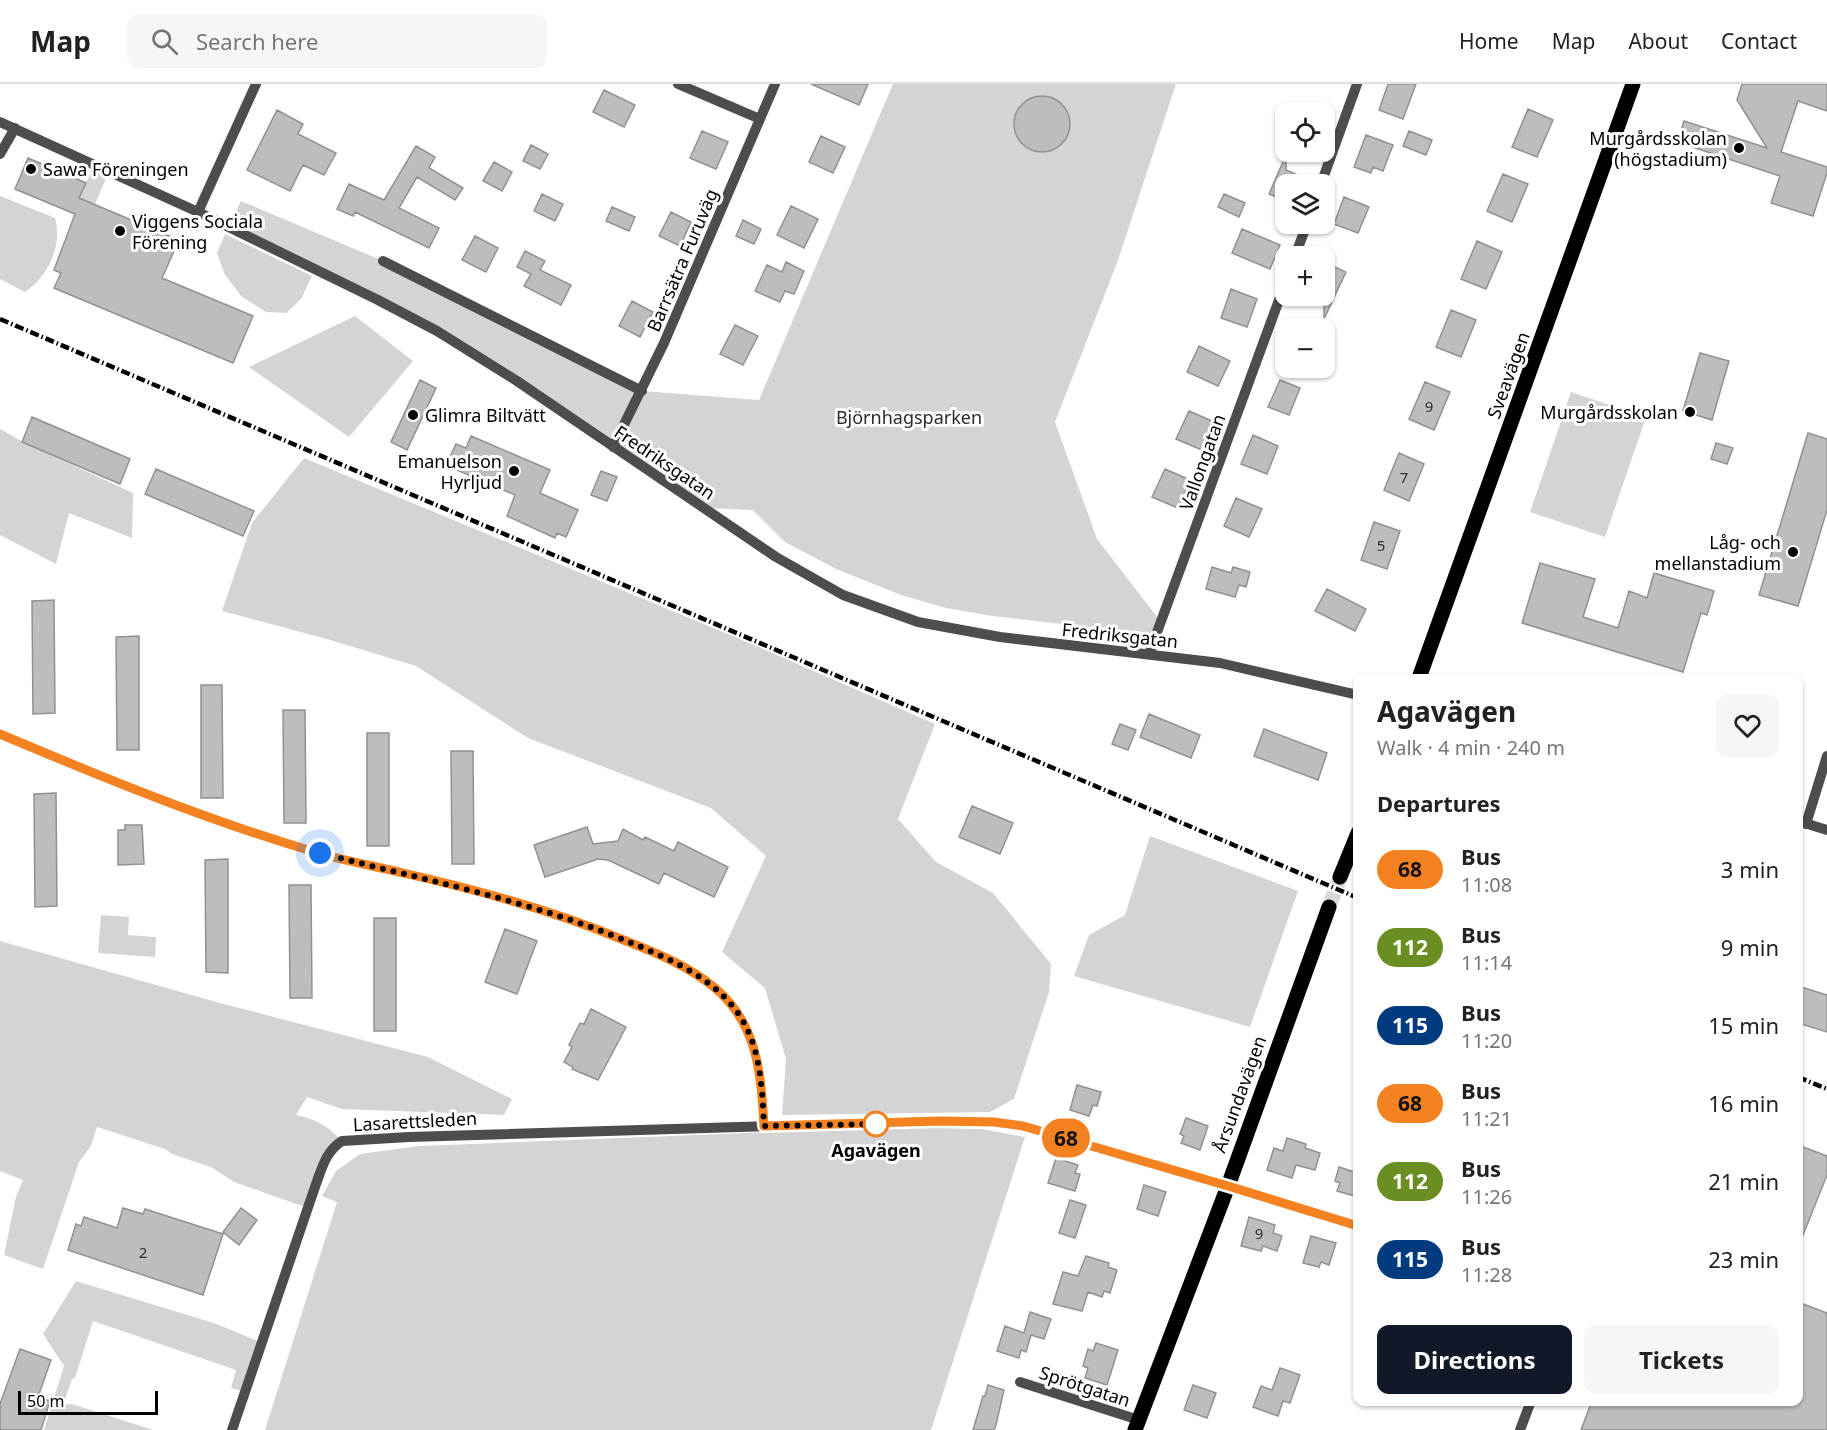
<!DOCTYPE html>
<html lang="en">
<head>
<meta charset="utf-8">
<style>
  body { margin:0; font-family:"Noto Sans",sans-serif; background:#f6f6f6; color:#222; height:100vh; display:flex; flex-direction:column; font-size:22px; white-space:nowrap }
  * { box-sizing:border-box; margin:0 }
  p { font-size:20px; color:#767676 }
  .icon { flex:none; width:33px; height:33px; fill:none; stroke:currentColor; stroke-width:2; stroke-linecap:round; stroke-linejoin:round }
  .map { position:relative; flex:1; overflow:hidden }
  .side { position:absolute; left:1353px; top:590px; width:450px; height:732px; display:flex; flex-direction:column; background:#fff; border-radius:12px; box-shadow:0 2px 4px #0004 }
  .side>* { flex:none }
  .badge { padding:0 12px; border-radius:20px; font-size:21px; line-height:39px }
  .tools { position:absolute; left:1275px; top:18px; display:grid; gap:12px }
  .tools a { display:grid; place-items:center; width:60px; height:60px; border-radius:12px; background:#fff; box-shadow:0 2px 4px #0004; font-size:30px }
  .scale { position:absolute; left:18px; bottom:15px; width:140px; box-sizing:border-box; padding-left:6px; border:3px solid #000; border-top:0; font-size:16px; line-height:21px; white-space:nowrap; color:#000; -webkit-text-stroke:4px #fff; paint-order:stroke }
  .you { position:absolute; width:30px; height:30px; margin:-15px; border:4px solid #fff; border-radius:50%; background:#1a73e8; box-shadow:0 0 0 9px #1a73e833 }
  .map>.badge { position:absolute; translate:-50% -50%; box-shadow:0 0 0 3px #fff }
  h2 { padding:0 24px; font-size:22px; line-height:54px }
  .round { display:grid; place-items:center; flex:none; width:63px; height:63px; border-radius:12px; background:#f6f6f6 }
  .head { display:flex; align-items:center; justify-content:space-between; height:102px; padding:0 24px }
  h1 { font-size:28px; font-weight:700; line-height:45px }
  .button { display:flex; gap:12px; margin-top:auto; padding:12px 24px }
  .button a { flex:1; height:69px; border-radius:12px; background:#111827; color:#fff; font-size:24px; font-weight:700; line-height:69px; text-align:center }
  .button a+a { background:#f6f6f6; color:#222 }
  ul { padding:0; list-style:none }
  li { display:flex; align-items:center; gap:18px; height:78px; padding:0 24px }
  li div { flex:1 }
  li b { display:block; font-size:22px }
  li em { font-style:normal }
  li .badge { min-width:66px; font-weight:700; text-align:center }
  header { display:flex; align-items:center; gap:36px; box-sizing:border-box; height:84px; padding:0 30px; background:#fff; border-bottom:2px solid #e0e0e0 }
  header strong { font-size:28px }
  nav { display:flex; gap:33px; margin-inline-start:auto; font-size:21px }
  .search { width:420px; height:54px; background:#f6f6f6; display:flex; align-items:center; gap:15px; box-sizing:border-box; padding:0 21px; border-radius:12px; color:#767676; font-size:22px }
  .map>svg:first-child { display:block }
  .green { fill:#d4d4d4 }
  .building { fill:#bdbdbd; stroke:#919191; stroke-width:1.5 }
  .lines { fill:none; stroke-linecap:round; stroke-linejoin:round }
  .major-tunnel { stroke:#d9d9d9; stroke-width:15; stroke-dasharray:15 8; stroke-linecap:butt }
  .minor { stroke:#4d4d4d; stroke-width:10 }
  .major { stroke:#000; stroke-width:15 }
  .rail { stroke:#000; stroke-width:4.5; stroke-dasharray:9 3 1.5 3; stroke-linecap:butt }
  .line-casing { stroke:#fff; stroke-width:14 }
  .line { stroke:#f58220; stroke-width:9 }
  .walk { stroke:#000; stroke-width:6; stroke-dasharray:0 10.8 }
  .poi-dot { fill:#000; stroke:#fff; stroke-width:2 }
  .stop-dot { fill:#fff; stroke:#f58220; stroke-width:3 }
  .labels { text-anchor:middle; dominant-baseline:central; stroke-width:6; stroke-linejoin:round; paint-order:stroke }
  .number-label { font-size:15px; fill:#2f2f2f }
  .poi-label { font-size:18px; fill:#000; stroke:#fff; text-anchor:end }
  .street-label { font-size:18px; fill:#000; stroke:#fff }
  .park-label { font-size:18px; fill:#2b2b2b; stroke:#fff }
  .stop-label { font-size:18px; font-weight:bold; fill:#000; stroke:#fff }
</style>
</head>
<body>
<header>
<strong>Map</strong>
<div class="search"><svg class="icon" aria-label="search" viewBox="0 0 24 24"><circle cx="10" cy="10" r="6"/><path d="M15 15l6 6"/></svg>Search here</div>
<nav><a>Home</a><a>Map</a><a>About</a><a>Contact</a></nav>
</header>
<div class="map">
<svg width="1827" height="1346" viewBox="0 0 1827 1346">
  <rect width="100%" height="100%" fill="#fff"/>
  <path class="green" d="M893,0H1176L1117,179L1055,338L1097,455L1161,538L1157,551L992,532L946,524L901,511L836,485L785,458L753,426L703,424L478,272L228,143L241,117L383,177L642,307L759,316Z
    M92,86L107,92L95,120L79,114Z
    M0,112L55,134C63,161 48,193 25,208L0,195Z
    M225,150L312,192L301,215L286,229L266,228L242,213L225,191L217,169Z
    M355,232L413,277L349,353L249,283Z
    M1571,308L1646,333L1605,453L1530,428Z
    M0,345L27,360L133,409L132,454L69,429L56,480L0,451Z
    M304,374L747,558L935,640L898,735L936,778L993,809L1051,880L1049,908L1014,1015L990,1028L782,1031L786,975L765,904L722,868L766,772L711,724L528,654L416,582L327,555L222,527L252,439Z
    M1150,752L1298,807L1250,943L1074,892L1089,851L1125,831Z
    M101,831L129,833L128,851L156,853L155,873L98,869Z
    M0,857L220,919L428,973L512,1015L504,1031L342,1025L307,1013L296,1031C316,1035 328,1042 342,1057L334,1062L308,1124L234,1098L211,1083L172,1070L165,1065L97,1043L91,1062L79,1078L43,1185L4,1171L16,1113L23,1096L0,1087Z
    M897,1043L982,1045L1025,1053L931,1346H265L337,1118L322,1112L336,1087L360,1070L419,1062Z
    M76,1197L217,1240L262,1259L245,1308L231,1304L236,1286L93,1237L75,1294L72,1295L63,1321L72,1320L153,1346H44L64,1282L43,1250Z"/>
  <path class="building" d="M811,0H868L859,21Z
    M1388,0H1416L1403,35L1379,26Z
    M1742,0H1827V27L1798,17L1781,68L1827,83V89L1813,132L1771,119L1780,92L1677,58L1684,37L1767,64L1737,16Z
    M604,6L635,21L624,43L593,28Z
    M1014 40a28 28 0 1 1 56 0a28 28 0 1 1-56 0Z
    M1528,25L1553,36L1537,73L1512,63Z
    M277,26L303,40L298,50L336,69L324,91L303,81L290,107L247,86Z
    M702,47L728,58L716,85L690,74Z
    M1409,47L1432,56L1426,71L1403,62Z
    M1366,51L1393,61L1383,87L1373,83L1371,89L1354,83Z
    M821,52L845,63L833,89L809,78Z
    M531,61L548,70L540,85L523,77Z
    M416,62L435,73L429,84L463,104L455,116L417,93L399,124L439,144L429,164L355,128L353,132L337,125L349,100L384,116Z
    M1286,71V86L1314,98V100H1286V117L1269,110Z
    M28,74L86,99L79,114L179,156L162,194L253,232L233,279L54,204L61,189L54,186L75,130L15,105Z
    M494,78L512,88L502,107L483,97Z
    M1503,90L1528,100L1512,138L1487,127Z
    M542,110L563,120L555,137L534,127Z
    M1224,110L1245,119L1239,133L1218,123Z
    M1344,113L1369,123L1358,149L1334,140Z
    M791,122L818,135L804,164L777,151Z
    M612,123L635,133L629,147L606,137Z
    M671,128L691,138L680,162L659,152Z
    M743,136L761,145L754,160L736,152Z
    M1242,145L1280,161L1270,185L1232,169Z
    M475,152L498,164L486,188L462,176Z
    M1477,157L1502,168L1486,205L1461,195Z
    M525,167L545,177L540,186L571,201L561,221L524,202L531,190L517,183Z
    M786,178L804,187L794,210L785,207L780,218L755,207L767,181L782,188Z
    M1324,178L1346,188L1324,235Z
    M1231,205L1257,215L1247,243L1221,234Z
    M632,217L653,228L640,253L619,242Z
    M1451,226L1476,236L1461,273L1436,263Z
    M735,241L758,252L743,281L720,270Z
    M1199,262L1230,277L1218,302L1187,288Z
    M1700,269L1729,277L1712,336L1683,327Z
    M420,296L436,304L407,366L391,358Z
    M1280,296L1300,304L1289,331L1268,323Z
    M1425,298L1450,308L1434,346L1409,335Z
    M1189,327L1214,338L1202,366L1176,355Z
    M32,333L130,375L120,400L22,358Z
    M1808,349L1827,355V426L1798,522L1759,511Z
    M1253,351L1278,362L1267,390L1241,380Z
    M471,352L550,386L540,409L578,426L566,453L557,449L555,454L507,432L515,411L457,386L458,382L448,377L456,360L466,364Z
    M1716,359L1733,364L1727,380L1711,375Z
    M1399,369L1424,380L1409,417L1384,406Z
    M156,385L254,427L243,452L145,410Z
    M1165,385L1190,396L1178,424L1152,413Z
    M601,387L617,393L607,417L591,411Z
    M1236,414L1262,425L1249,453L1224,442Z
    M1374,438L1400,447L1387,485L1361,476Z
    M1540,479L1595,495L1583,533L1618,544L1629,507L1647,514L1654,489L1714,507L1707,531L1701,529L1683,588L1522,539Z
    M1212,483L1231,489L1233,483L1250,488L1246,503L1239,501L1235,513L1206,505Z
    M1327,505L1366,525L1355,547L1315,527Z
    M54,516L55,629L33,630L32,517Z
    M139,552V666H117L116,553Z
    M201,601H222L223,714H201Z
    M283,626H305L306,739H284Z
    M1149,630L1200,651L1191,674L1140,653Z
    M1120,640L1136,646L1128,666L1112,660Z
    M1264,645L1327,669L1318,696L1254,672Z
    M367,649H389V762H367Z
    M451,667H473L474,780H452Z
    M56,709L57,822L35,823L34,710Z
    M972,722L1013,739L1000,770L959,753Z
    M125,741H142L144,780L118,781V746H125Z
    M587,743L593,760L618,757L623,745L643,756L645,753L674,767L678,758L728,783L714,813L664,789L659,800L608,776L598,775L545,793L534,761Z
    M228,775V889L206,888L205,776Z
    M289,801H311L312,914H290Z
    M374,834H396V947H374Z
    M505,845L537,857L517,910L485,898Z
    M1798,902L1827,911V948L1798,939Z
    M591,925L626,943L598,996L572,985L573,983L564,978L572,963L569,961L580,939L584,940Z
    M1077,1001L1101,1008L1097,1022L1093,1021L1089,1032L1070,1026Z
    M1186,1034L1208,1042L1200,1066L1181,1059L1184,1052L1180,1050Z
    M1287,1054L1306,1060L1305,1064L1320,1069L1315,1086L1296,1081L1292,1094L1267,1086L1274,1064L1283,1067Z
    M1798,1061L1827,1072V1091L1799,1161Z
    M1056,1074L1078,1081L1075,1089L1080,1090L1075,1107L1048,1099Z
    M1339,1083L1358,1089V1113L1337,1107L1340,1099L1335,1097Z
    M1144,1101L1166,1108L1158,1132L1137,1125Z
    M1070,1116L1086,1121L1075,1154L1059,1149Z
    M123,1124L143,1130L145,1125L223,1150L203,1211L68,1166L76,1140L81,1142L84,1133L117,1144Z
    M241,1124L257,1136L239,1161L223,1148Z
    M1249,1133L1275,1141L1273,1149L1282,1152L1277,1167L1263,1162L1261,1167L1241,1162Z
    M1311,1152L1336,1159L1329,1181L1321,1178L1319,1183L1303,1179Z
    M1086,1172L1109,1179L1108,1183L1117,1186L1110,1209L1104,1207L1102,1213L1088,1208L1082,1227L1053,1220L1063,1188L1078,1192Z
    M1798,1218L1827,1229V1346H1581L1592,1317H1798Z
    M1030,1228L1051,1235L1044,1255L1031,1251L1026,1268L1021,1266L1019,1274L997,1267L1005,1242L1024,1249Z
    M1096,1259L1118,1266L1107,1301L1085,1294L1088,1284L1083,1282L1088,1265L1093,1267Z
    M20,1265L51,1276L38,1313L50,1317L41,1346H0V1320Z
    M1280,1284L1300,1291L1290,1319L1283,1317L1278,1332L1253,1323L1261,1302L1272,1306Z
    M988,1301L1004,1306L996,1341L994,1346H973L983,1312H985Z
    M1193,1301L1216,1309L1207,1334L1184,1326Z"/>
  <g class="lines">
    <path class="major-tunnel" d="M1329,823L1340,793"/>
    <path class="minor" d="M678,0L760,35
      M0,38L198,128L378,216L437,247L517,297L776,473L843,511L918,538L1000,553L1220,579L1358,611
      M0,70L15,44
      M1321,100L1357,0
      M198,128L256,0
      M1295,172L1307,140
      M383,177L642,307
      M613,363L664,259L775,0
      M1149,570L1286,197
      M0,650C105,693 209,737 318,769C347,777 377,783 407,790C483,809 559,828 631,859C660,871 691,884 715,904C758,940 761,991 764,1042
      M1798,737L1827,746
      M1806,740L1827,672
      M1020,1298L1139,1336
      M232,1346L316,1100C322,1084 326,1067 342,1057L409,1053L940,1037L994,1038L1029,1043L1358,1142
      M1520,1346L1531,1317"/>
    <path class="major" d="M1419,594L1633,0
      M1340,793L1358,749
      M1135,1346L1228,1102L1329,823"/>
    <path class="rail" d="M0,235L1358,814
      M1798,993L1827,1005"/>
  </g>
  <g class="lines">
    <defs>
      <path id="line" d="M0,650C104,694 209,737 318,769C346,777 374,782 403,789C479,806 555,827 626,857C657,869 690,883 715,904C758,940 761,991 764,1042L940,1037L994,1038L1023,1042L1228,1102L1358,1142"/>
    </defs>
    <use href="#line" class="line-casing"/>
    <use href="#line" class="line"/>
    <path class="walk" d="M320,769C424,796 529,816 629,858C668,874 712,893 738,929C761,963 762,1003 764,1042L876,1040"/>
  </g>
  <g class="poi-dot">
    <circle cx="1739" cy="64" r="6"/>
    <circle cx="31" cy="85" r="6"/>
    <circle cx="120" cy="147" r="6"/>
    <circle cx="1690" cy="328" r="6"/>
    <circle cx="413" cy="331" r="6"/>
    <circle cx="514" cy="387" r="6"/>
    <circle cx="1793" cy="468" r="6"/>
  </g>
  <circle class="stop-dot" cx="876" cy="1040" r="12"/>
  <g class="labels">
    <g class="number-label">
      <text x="1429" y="322">9</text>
      <text x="1404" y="393">7</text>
      <text x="1381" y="461">5</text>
      <text x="1259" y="1149">9</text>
      <text x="143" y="1168">2</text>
    </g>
    <g class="poi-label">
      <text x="1727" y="54">Murgårdsskolan<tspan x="1727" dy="21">(högstadium)</tspan></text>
      <text x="43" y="85" text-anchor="start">Sawa Föreningen</text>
      <text x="132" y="137" text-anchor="start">Viggens Sociala<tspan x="132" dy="21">Förening</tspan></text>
      <text x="1678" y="328">Murgårdsskolan</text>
      <text x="425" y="331" text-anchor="start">Glimra Biltvätt</text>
      <text x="502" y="377">Emanuelson<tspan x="502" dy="21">Hyrljud</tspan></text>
      <text x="1781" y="458">Låg- och<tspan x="1781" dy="21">mellanstadium</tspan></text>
    </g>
    <g class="street-label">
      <text transform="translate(682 176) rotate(-67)">Barrsätra Furuväg</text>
      <text transform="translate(1508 291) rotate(-70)">Sveavägen</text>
      <text transform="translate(665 378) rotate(34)">Fredriksgatan</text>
      <text transform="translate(1202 378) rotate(-70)">Vallongatan</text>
      <text transform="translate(1120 551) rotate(6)">Fredriksgatan</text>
      <text transform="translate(1239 1010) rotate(-70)">Årsundavägen</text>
      <text transform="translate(415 1037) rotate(-3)">Lasarettsleden</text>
      <text transform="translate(1085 1302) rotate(18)">Sprötgatan</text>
    </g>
    <g class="park-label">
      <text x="909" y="333">Björnhagsparken</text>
    </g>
    <g class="stop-label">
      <text x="876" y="1066">Agavägen</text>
    </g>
  </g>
</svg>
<div class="tools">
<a><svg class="icon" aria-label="locate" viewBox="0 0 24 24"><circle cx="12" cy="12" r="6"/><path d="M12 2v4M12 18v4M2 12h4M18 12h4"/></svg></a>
<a><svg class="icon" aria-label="layers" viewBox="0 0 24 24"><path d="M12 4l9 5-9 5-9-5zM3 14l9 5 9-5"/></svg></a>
<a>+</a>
<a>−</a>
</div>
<div class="scale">50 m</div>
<div class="you" style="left:320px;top:769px"></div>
<b class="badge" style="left:1066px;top:1054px;background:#f58220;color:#111">68</b>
<section class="side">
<div class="head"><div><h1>Agavägen</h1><p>Walk · 4 min · 240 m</p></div><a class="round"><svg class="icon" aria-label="heart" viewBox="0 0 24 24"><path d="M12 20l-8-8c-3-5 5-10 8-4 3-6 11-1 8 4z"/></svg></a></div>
<h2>Departures</h2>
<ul>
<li><span class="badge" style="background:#f58220;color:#111">68</span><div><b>Bus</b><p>11:08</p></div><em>3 min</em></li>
<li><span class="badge" style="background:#6b8e23;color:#fff">112</span><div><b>Bus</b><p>11:14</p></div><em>9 min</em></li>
<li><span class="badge" style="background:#003b80;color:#fff">115</span><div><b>Bus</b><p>11:20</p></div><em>15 min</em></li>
<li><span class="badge" style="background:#f58220;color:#111">68</span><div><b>Bus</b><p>11:21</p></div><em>16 min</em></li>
<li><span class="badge" style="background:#6b8e23;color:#fff">112</span><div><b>Bus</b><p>11:26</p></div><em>21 min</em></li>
<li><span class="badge" style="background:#003b80;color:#fff">115</span><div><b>Bus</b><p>11:28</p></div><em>23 min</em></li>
</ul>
<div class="button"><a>Directions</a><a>Tickets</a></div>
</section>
</div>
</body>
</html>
